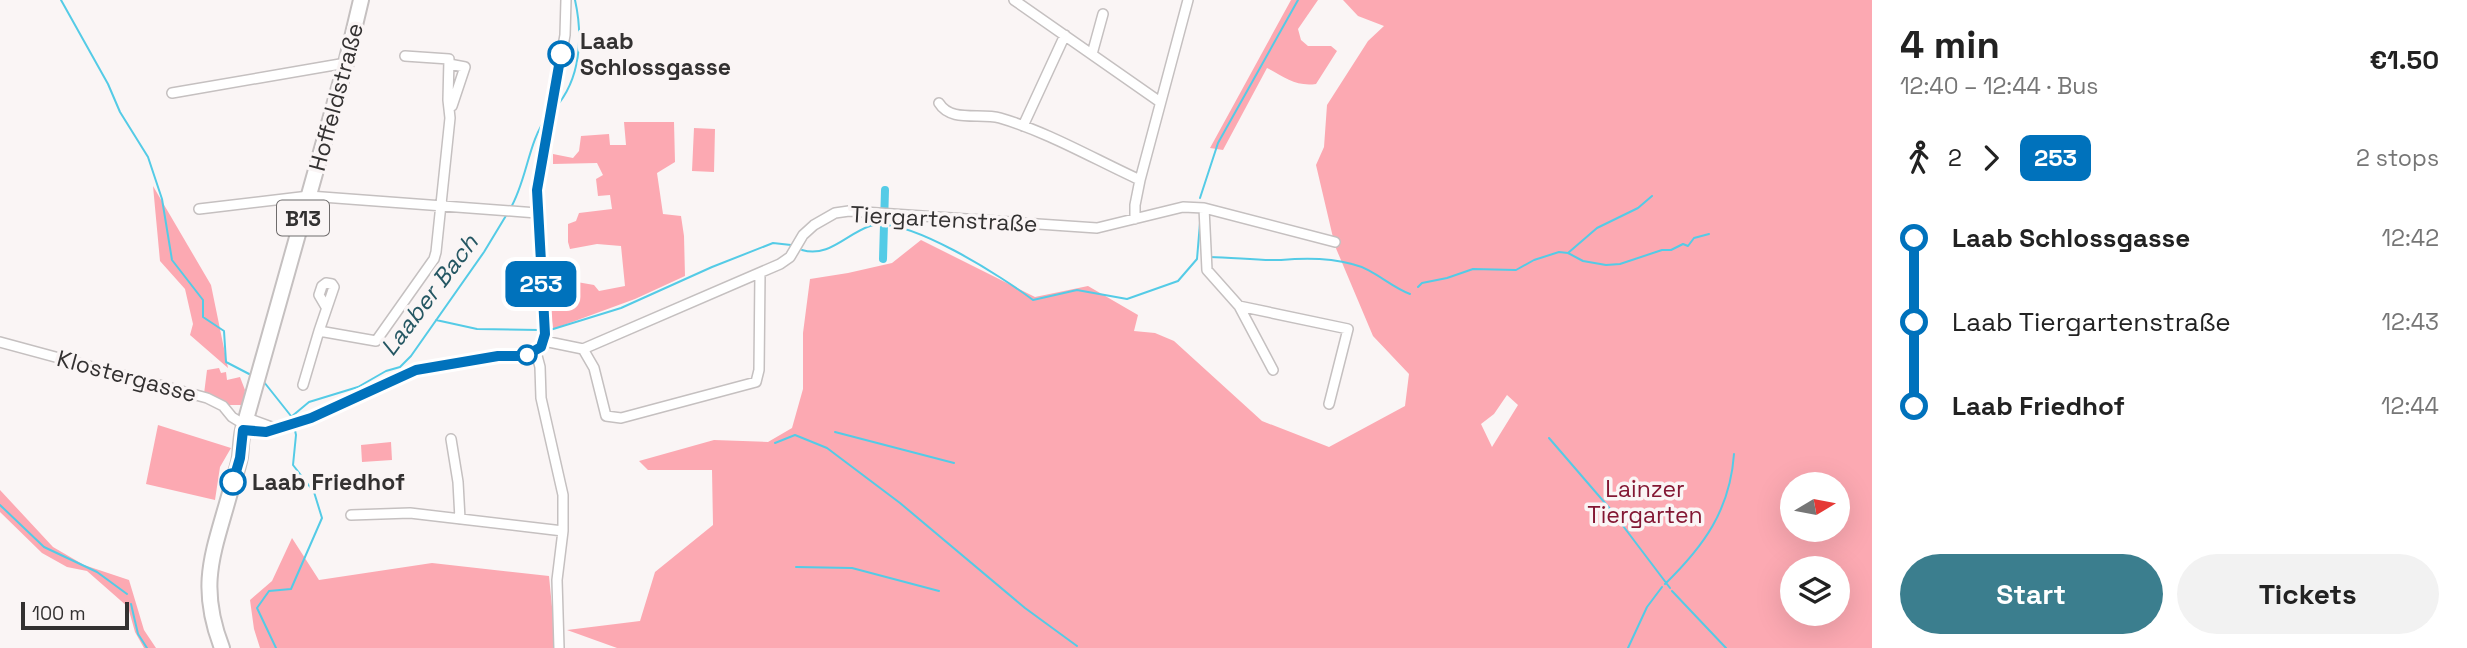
<!DOCTYPE html>
<html lang="en">
<head>
<meta charset="utf-8">
<style>
  body { margin:0; font-family:"Space Grotesk",sans-serif; background:#f2f2f2; color:#222; height:100vh; display:flex; flex-direction:column; font-size:26px; white-space:nowrap }
  * { box-sizing:border-box; margin:0 }
  p { font-size:23px; color:#767676 }
  .icon { flex:none; width:38px; height:38px; fill:none; stroke:currentColor; stroke-width:2; stroke-linecap:round; stroke-linejoin:round }
  .map { position:relative; flex:1; overflow:hidden }
  .details { display:flex; flex-direction:column; background:#fff; width:595px }
  .details>* { flex:none }
  .badge { padding:0 14px; border-radius:10px; font-size:24px; line-height:46px }
  .needle { width:46px; rotate:80deg }
  .controls { position:absolute; left:1780px; top:472px; display:grid; gap:14px }
  .controls a { display:grid; place-items:center; width:70px; height:70px; border-radius:50%; background:#fff; box-shadow:0 7px 28px #0002; font-size:35px }
  .scale { position:absolute; left:21px; bottom:18px; width:108px; box-sizing:border-box; padding-left:7px; border:4px solid #333131; border-top:0; font-size:19px; line-height:24px; white-space:nowrap; color:#333131; -webkit-text-stroke:5px #faf5f5; paint-order:stroke }
  .map>.badge { position:absolute; translate:-50% -50%; box-shadow:0 0 0 4px #fff }
  .legs { display:flex; align-items:center; gap:10px; height:77px; padding:0 28px; font-size:23px }
  .legs p { margin-inline-start:auto }
  .head { display:flex; align-items:center; justify-content:space-between; height:119px; padding:0 28px }
  h1 { font-size:38px; font-weight:600; line-height:52px }
  .button { display:flex; gap:14px; margin-top:auto; padding:14px 28px }
  .button a { flex:1; height:80px; border-radius:42px; background:#3b7e8e; color:#fff; font-size:28px; font-weight:600; line-height:80px; text-align:center }
  .button a+a { background:#f2f2f2; color:#222 }
  ul { padding:0 28px; list-style:none }
  li { display:flex; align-items:center; gap:24px; height:84px; font-size:26px }
  li i { display:grid; place-items:center; width:10px; height:100%; margin:0 9px; background:currentColor }
  li i::after { content:''; width:18px; height:18px; margin:-9px; border:5px solid; border-radius:50%; background:#fff }
  li p { margin-inline-start:auto }
  li:first-child i { background:linear-gradient(#0000 50%,currentColor 0) }
  li:last-child i { background:linear-gradient(currentColor 50%,#0000 0) }
  main { display:flex; flex:1; min-height:0 }
  .map>svg:first-child { display:block }
  .green { fill:#fca9b2; fill-rule:evenodd }
  .lines { fill:none; stroke-linecap:round; stroke-linejoin:round }
  .stream { stroke:#54cbe6; stroke-width:2 }
  .canal { stroke:#54cbe6; stroke-width:8 }
  .street-casing { stroke:#c5c0c0; stroke-width:12 }
  .primary-casing { stroke:#c5c0c0; stroke-width:18 }
  .street { stroke:#fff; stroke-width:9 }
  .primary { stroke:#fff; stroke-width:14 }
  .line-1-casing { stroke:#fff; stroke-width:16 }
  .line-1 { stroke:#0072bc; stroke-width:10 }
  .stop-1-dot { fill:#fff; stroke:#0072bc; stroke-width:3.5 }
  .labels { text-anchor:middle; dominant-baseline:central; stroke-width:7; stroke-linejoin:round; paint-order:stroke }
  .shield { fill:#faf5f5; stroke:#6f6c6c; stroke-width:2 }
  .shield-label { font-size:21px; font-weight:bold; fill:#333131 }
  .stop-label { font-size:23px; font-weight:bold; fill:#333131; stroke:#faf5f5; text-anchor:start }
  .street-label { font-size:23px; fill:#333131; stroke:#faf5f5 }
  .park-label { font-size:23px; fill:#831733; stroke:#faf5f5 }
  .water-label { font-size:24px; font-style:italic; fill:#255763; stroke:#faf5f5 }
</style>
</head>
<body>
<main>
<div class="map">
<svg width="1872" height="648" viewBox="0 0 1872 648">
  <rect width="100%" height="100%" fill="#faf5f5"/>
  <path class="green" d="M1291,0H1318L1298,29L1301,40L1308,46H1331L1337,51L1316,84C1296,87 1284,77 1267,68L1223,150L1210,148Z
    M1343,0H1872V648H617L567,630L640,621L655,572L713,525L712,470H648L639,461L714,440L768,442L792,428L803,389V333L810,279L848,273L892,263L921,240L1035,297L1088,286L1138,315L1134,331L1155,333L1174,341L1262,421L1329,447L1405,406L1409,374L1373,336L1335,246L1316,165L1324,147L1327,105L1368,41L1384,26L1358,16ZM1507,395L1518,405L1492,447L1481,424L1494,414ZM1792,485H1838V530H1792ZM1792,569H1838V614H1792Z
    M624,122H674L675,162L657,173L663,214L681,216L684,236L685,276L635,299L553,329L549,297L570,291L577,282L594,285L599,291L625,286L621,246L597,244L570,249L568,242V224L576,221L579,213L612,209L610,195L598,196L596,179L603,175L597,163L553,164V154L573,158L579,151L581,136L609,134L610,145H626Z
    M694,128L715,129L714,172L692,171Z
    M153,186L211,285L228,368L190,335L193,324L185,289L160,261Z
    M219,368L221,373L226,372L227,380L240,377L245,390L243,405H227L204,394L207,370Z
    M158,425L231,448L220,467L215,500L146,484Z
    M391,442L392,460L362,462L361,445Z
    M0,490L53,547L84,565L129,580L144,630L156,648H144L135,632L128,607L87,571L67,567L42,553L0,512Z
    M292,538L319,580L432,563L549,576L556,648H260L254,629L250,600L272,581Z"/>
  <g class="lines">
    <path class="stream" d="M61,0L108,84L120,112L148,157L162,199L172,260L203,300V317L224,331L226,362L253,376
      M555,108C581,79 583,36 575,0
      M1200,198L1218,143L1298,0
      M510,209C527,181 528,141 547,117
      M802,250C829,258 846,234 870,226C905,214 1004,278 1033,300L1077,290L1127,299L1178,281L1197,259L1200,223
      M1568,253L1597,228L1638,208L1652,196
      M1209,257C1233,257 1257,261 1281,260C1303,258 1330,258 1352,264C1374,269 1389,286 1410,294
      M1418,287L1422,283L1447,278L1473,269L1516,270L1534,260L1559,252L1568,253L1583,261L1606,265L1620,264L1662,250H1671L1683,244L1688,246L1694,238L1709,234
      M436,320L477,329L539,330
      M550,330L621,308L712,267L773,243L791,245
      M264,382L291,416
      M292,421L291,417L309,402L358,387L386,371L400,367L411,356L484,252L507,214
      M835,432L954,463
      M1549,438L1611,510L1670,588
      M775,443L795,435L827,448L900,503L1025,608L1077,646
      M0,505L44,547L97,572L127,594
      M796,567L852,568L939,591
      M1665,584C1704,546 1730,510 1734,454
      M1672,591L1726,648
      M131,604L138,634L147,648
      M276,648L257,608L269,591L291,589L322,518L314,492L293,465L296,435L294,426
      M1628,648L1647,607L1662,587"/>
    <path class="canal" d="M883,259L885,190"/>
    <defs>
      <path id="street" d="M1014,0L1160,102
        M1092,54L1103,14
        M449,64L465,67L452,106
        M172,93L346,63
        M939,103C951,123 981,112 1000,118C1048,132 1094,159 1140,180
        M1023,126L1065,35
        M1204,208L1207,270L1239,306L1273,370
        M199,209L309,196L537,213
        M1135,219V205L1140,180L1188,0
        M1239,306L1348,329L1329,404
        M326,307L319,295L322,286L326,283L332,284L334,287L319,331L376,341L434,259L436,252L450,118L448,100L449,59L405,56
        M544,341L583,349L780,264L790,257L803,235L814,225L835,213L849,211L1097,228L1183,207L1204,208L1335,242
        M0,342L207,398L223,406L232,417L245,425
        M583,349L594,368L606,416L621,418L756,382L759,370L760,273
        M536,352L540,367L541,398L563,495V531L557,580L559,648
        M303,385L319,331
        M247,418L274,428
        M243,430L266,432L311,418L416,370L498,356H525L541,347L545,334L537,190L565,35L566,0
        M451,439L458,482L460,519
        M351,515L410,513L563,531"/>
      <path id="primary" d="M222,648C197,583 214,552 231,489C234,479 238,468 240,457C241,448 241,439 243,430L346,63L361,0"/>
    </defs>
    <use href="#street" class="street-casing"/>
    <use href="#primary" class="primary-casing"/>
    <use href="#street" class="street"/>
    <use href="#primary" class="primary"/>
  </g>
  <g class="lines">
    <defs>
      <path id="line-1" d="M233,482L240,458L243,430L266,432L311,418L416,370L498,356H525L541,347L545,334L537,190L561,54"/>
    </defs>
    <use href="#line-1" class="line-1-casing"/>
    <use href="#line-1" class="line-1"/>
  </g>
  <g class="stop-1-dot">
    <circle cx="561" cy="54" r="12"/>
    <circle cx="527" cy="355" r="9"/>
    <circle cx="233" cy="482" r="12"/>
  </g>
  <g class="labels">
    <rect class="shield" x="277" y="200.5" width="52" height="35" rx="5"/>
    <g class="shield-label">
      <text x="303" y="218">B13</text>
    </g>
    <g class="stop-label">
      <text x="580" y="41">Laab<tspan x="580" dy="26">Schlossgasse</tspan></text>
      <text x="252" y="482">Laab Friedhof</text>
    </g>
    <g class="street-label">
      <text transform="translate(336 97) rotate(-75)">Hoffeldstraße</text>
      <text transform="translate(944 219) rotate(3)">Tiergartenstraße</text>
      <text transform="translate(127 376) rotate(15)">Klostergasse</text>
    </g>
    <g class="park-label">
      <text x="1645" y="489">Lainzer<tspan x="1645" dy="26">Tiergarten</tspan></text>
    </g>
    <g class="water-label">
      <text transform="translate(429 295) rotate(-53)">Laaber Bach</text>
    </g>
  </g>
</svg>
<div class="controls">
<a><svg class="needle" viewBox="-14 -14 28 28"><path d="M0-13l5 13h-10z" fill="#e53935"/><path d="M0 13l5-13h-10z" fill="#767676"/></svg></a>
<a><svg class="icon" aria-label="layers" viewBox="0 0 24 24"><path d="M12 4l9 5-9 5-9-5zM3 14l9 5 9-5"/></svg></a>
</div>
<div class="scale">100 m</div>
<b class="badge" style="left:541px;top:284px;background:#0072bc;color:#fff">253</b>
</div>
<section class="details">
<div class="head"><div><h1>4 min</h1><p>12:40 – 12:44 · Bus</p></div><b>€1.50</b></div>
<div class="legs"><svg class="icon" aria-label="walk" viewBox="0 0 24 24"><circle cx="13" cy="4" r="2"/><path d="M13 8l-2 6 4 7M11 14l-3 7M7 12l3-4h3l4 4"/></svg>2<svg class="icon" aria-label="forward" viewBox="0 0 24 24"><path d="M9 5l7 7-7 7"/></svg><b class="badge" style="background:#0072bc;color:#fff">253</b><p>2 stops</p></div>
<ul>
<li><i style="color:#0072bc"></i><b>Laab Schlossgasse</b><p>12:42</p></li>
<li><i style="color:#0072bc"></i><span>Laab Tiergartenstraße</span><p>12:43</p></li>
<li><i style="color:#0072bc"></i><b>Laab Friedhof</b><p>12:44</p></li>
</ul>
<div class="button"><a>Start</a><a>Tickets</a></div>
</section>
</main>
</body>
</html>
